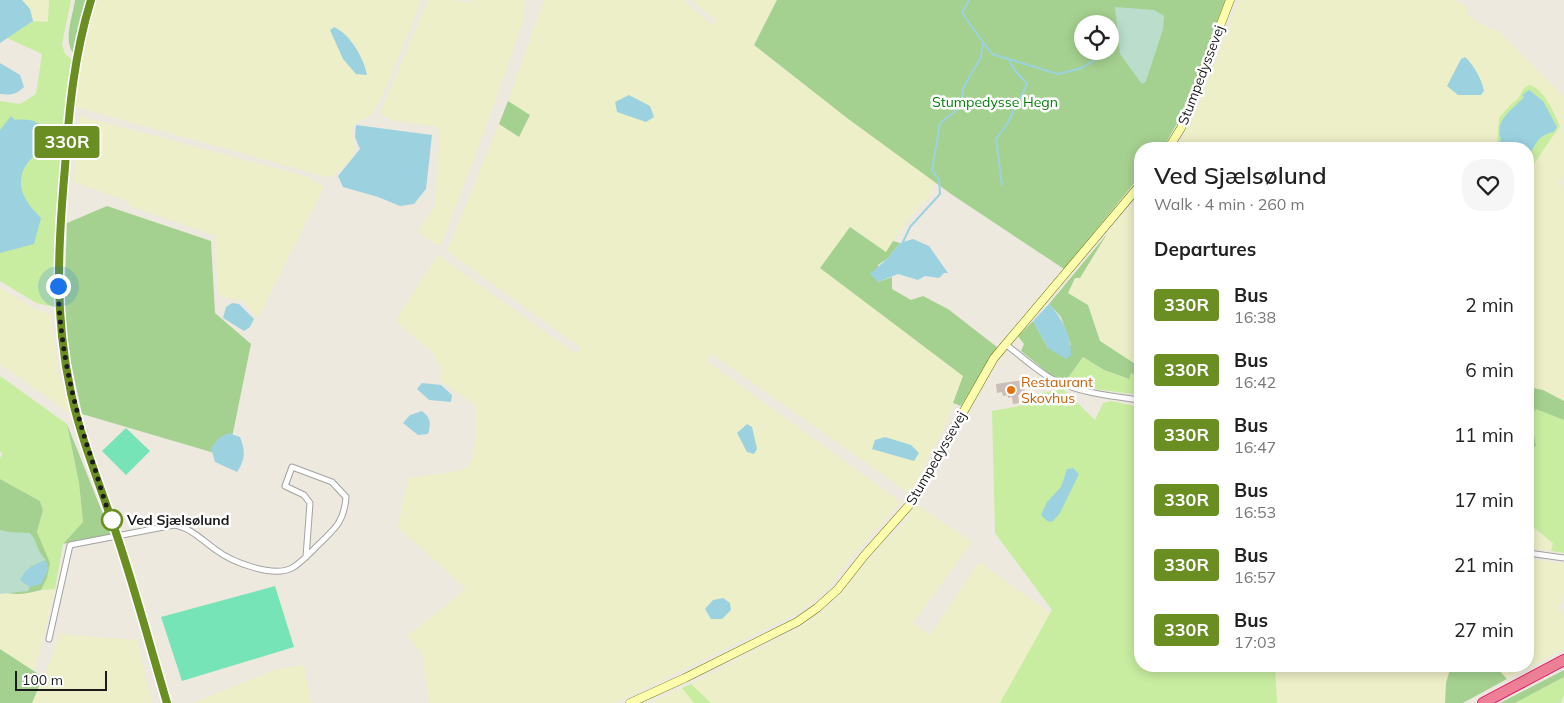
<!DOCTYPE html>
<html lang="en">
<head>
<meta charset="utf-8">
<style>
  body { margin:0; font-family:Mulish,sans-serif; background:#f6f6f6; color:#222; height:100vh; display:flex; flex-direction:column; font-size:19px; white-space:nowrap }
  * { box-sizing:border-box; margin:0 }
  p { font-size:16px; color:#767676 }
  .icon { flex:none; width:28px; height:28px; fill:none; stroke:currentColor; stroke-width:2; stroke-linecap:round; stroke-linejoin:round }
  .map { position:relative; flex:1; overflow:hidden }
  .drawer { position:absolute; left:1134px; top:142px; width:400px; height:530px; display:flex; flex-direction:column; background:#fff; border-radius:20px; box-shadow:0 2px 12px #0003 }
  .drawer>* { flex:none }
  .badge { padding:0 10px; border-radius:4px; font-size:18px; line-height:32px }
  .controls { position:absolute; left:1074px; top:15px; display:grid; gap:10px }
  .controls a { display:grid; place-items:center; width:45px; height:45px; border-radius:50%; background:#fff; box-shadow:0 2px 12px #0003; font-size:25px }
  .scale { position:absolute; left:15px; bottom:12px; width:92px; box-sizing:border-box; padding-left:5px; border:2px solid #1b1b1b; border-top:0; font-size:14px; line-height:18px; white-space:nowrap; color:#1b1b1b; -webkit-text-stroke:4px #fff; paint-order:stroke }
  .you { position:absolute; width:25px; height:25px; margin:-12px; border:4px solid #fff; border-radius:50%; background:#1a73e8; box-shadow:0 0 0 8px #1a73e833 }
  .map>.badge { position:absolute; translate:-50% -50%; box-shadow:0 0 0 2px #fff }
  h2 { padding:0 20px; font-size:19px; line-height:45px }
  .round { display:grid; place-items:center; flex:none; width:52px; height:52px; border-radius:20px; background:#f6f6f6 }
  .headline { display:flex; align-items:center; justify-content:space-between; height:85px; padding:0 20px }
  h1 { font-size:24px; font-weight:600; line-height:38px }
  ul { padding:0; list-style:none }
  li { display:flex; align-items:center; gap:15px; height:65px; padding:0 20px }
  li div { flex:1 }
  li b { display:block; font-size:19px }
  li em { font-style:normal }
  li .badge { min-width:55px; font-weight:700; text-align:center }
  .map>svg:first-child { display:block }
  .farmland { fill:#edefc8 }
  .grass { fill:#c8eda0 }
  .forest { fill:#a5d190; fill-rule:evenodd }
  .wetland { fill:#bdc }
  .pitch { fill:#76e4b6 }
  .water { fill:#9cd2e0 }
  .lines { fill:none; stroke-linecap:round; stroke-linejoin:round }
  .stream { stroke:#9cd2e0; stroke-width:2 }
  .building { fill:#cabeb6 }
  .street-casing { stroke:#a2a2a2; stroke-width:7 }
  .secondary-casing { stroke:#6b7400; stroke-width:9 }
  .highway-casing { stroke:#e21662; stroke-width:12 }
  .street { stroke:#fff; stroke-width:5 }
  .secondary { stroke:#fcfead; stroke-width:8 }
  .highway { stroke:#ed8097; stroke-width:10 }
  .line-casing { stroke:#fff; stroke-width:11 }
  .line { stroke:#6b8e23; stroke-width:8 }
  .walk { stroke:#1b1b1b; stroke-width:5; stroke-dasharray:0 9 }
  .food-dot { fill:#e8710a; stroke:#fff; stroke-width:2 }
  .stop-dot { fill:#fff; stroke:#6b8e23; stroke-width:2.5 }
  .labels { text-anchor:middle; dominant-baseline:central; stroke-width:5; stroke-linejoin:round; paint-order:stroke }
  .street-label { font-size:14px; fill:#1b1b1b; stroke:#fff }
  .park-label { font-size:14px; fill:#037f0a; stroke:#fff }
  .food-label { font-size:14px; fill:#c56008; stroke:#fff; text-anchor:start }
  .stop-label { font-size:14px; font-weight:bold; fill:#1b1b1b; stroke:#fff; text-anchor:start }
</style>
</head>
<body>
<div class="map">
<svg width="1564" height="703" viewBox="0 0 1564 703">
  <rect width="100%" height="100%" fill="#eee9df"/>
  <path class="farmland" d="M22,0H49L48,22L33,21L30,9Z
    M97,0H421L386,89L372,114L354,124L352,131L355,149L351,160L333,176L327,177L76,107L80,66Z
    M428,0H456L469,3L475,0H524L525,3L523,20L491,113L440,247L418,232L435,206L440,131L435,126L393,121L380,114Z
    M544,0H682L714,26L717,21L691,0H777L754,45L847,118L935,182L931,194L907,221L886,252L820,268L964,377L945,426L910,494L712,354L707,361L901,502L852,557L828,588L812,603L792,616L615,703H429L422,653L407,636L466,589L398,527L408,478L458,471L468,467L472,459L476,433V406L439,379L442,369L432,352L395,321L438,255L576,354L581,348L447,251L499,124L519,137L530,115L508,101Z
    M1239,0H1455L1469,8L1466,14L1482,25L1498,31L1564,97V175L1559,181L1564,190V401L1543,390L1528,388V149H1178L1196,112Z
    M80,116L308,177L324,187L258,318L243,301L223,297L218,293L215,236L130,206L126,201L74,182Z
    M1131,206L1140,210V367L1100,341L1088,305L1068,293L1075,277L1080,278L1107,234Z
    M0,288L33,308L51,315L58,371L71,414L0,364Z
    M916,504L972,542L913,623L930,635L979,562L1050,613L1000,703H711L691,684L799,628L821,613L837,598L874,553L901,526Z
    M1528,523L1553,543L1551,551L1528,548Z
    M1528,558L1564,564V593L1559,608L1564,618V649L1507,679L1495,666H1528Z
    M55,589L34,671L0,649V594H21Z
    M60,634L137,640L152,703H32L52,657Z
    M304,665L311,703H192L277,669Z
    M1275,666H1451L1446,683L1445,703H1277Z
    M682,688L695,703H649Z"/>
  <path class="grass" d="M49,0H71L62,44L65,54L72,59L69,78L54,239L55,307L36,303L0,281V101L20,104L36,94L42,54L7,38L33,21L48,22Z
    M1530,85C1544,89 1554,113 1560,126L1528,172V149H1497L1499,118L1511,104L1518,99L1524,88Z
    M1083,357L1104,370L1128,379L1131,373L1140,378V395L1093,389L1065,382Z
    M0,376L67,424L79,483L83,522L63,544L55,589L41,590L47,578L49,563L37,532L43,510L40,501L0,479V458L3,453L0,452Z
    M1063,389L1095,420L1103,403L1111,401L1140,407V666H1275L1277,703H1000L1052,610L995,533L992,411L1024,405L1022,397Z
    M1536,408L1564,420V553L1551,551L1553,543L1528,523V450L1536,446L1531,415Z
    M1564,677V695L1561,703H1515Z
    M691,684L711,703H694L682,688Z"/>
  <path class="forest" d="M75,0H86L73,53C63,39 73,16 75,0Z
    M777,0H1225L1179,120L1163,148L1140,149V176L1064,269L951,194L847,118L754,45ZM1082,24H1110V51H1082Z
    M508,101L530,115L519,137L499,124Z
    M107,206L211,241L215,313L251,344L228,457L82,414L71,363L64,311L67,223Z
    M850,227L886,252L893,241L900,243L888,258L878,265V282L892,277V289L911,300L923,296L948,309L997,347L961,406L953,403L963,376L820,268Z
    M1107,234L1080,278H1075L1068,293L1088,305L1100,341L1140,367V378L1131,373L1129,379L1104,370L1083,357L1065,382L1052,376L1021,351L1024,344L1018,336L1033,321L1048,348L1071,345L1061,317L1049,304Z
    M1528,387L1543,390L1564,401V420L1536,409L1531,415L1536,446L1528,450Z
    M67,424L111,534L63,544L83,522L79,483Z
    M0,479L40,501L43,510L37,532L50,563L47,578L41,590C27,594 14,596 0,591Z
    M0,649L43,677L32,703H0Z
    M1451,666H1495L1507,679L1463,703H1445L1446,683Z
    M1564,670V677L1515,703H1500Z"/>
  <path class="wetland" d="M1115,7L1154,10L1164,16L1163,29L1146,81L1142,84L1120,54Z
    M0,530L9,532L30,533C38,542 37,552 46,560L31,566L20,580L30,587L28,591L0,594Z"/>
  <path class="pitch" d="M126,428L150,451L126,475L102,451Z
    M275,586L294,647L182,681L161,617Z"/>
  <path class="water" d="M0,0H22L30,9L33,21L0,43Z
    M334,27C350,34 364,58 367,75L356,74L343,59L330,30Z
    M1465,57C1474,65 1482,80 1484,91L1481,95H1458L1447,86L1461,59Z
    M0,63L20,75L24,87C15,95 12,95 0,94Z
    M1529,90L1543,101L1557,127L1554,132C1537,134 1531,150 1528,165V149H1500L1499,144L1501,139C1493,120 1515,108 1524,97L1522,95Z
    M629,95L650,106L654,117L646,122L617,112L615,102Z
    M11,116L15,120C33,118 49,122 41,144C37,155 25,162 22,174C17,192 29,206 41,218L34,244L0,253V130Z
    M356,125L432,135L426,189L414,204L400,206L378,197L343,187L338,176L360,149L355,137Z
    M913,239L929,246L948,273H944L939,278L925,276L918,280L898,274L878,282L870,274L888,258L900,243Z
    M232,303L239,304L254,319L250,327L244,331L223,318L226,307Z
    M1049,304C1062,318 1071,335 1071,355L1066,359L1048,348L1033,321Z
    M422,383L441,385L452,395L451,402L429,400L417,389Z
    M422,411C431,418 431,423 428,434L418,435L403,423L410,415Z
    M747,424L752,427L757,449L754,454L747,452L737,433Z
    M229,433L240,437C245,450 246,459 237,472L215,462L211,448L219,438Z
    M885,437L911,445L919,453L914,461L872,449L875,440Z
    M1073,468L1079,474L1060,513L1052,522L1047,521L1041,515L1047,502L1061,487L1067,469Z
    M46,560L48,570L41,584L30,587L20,580C25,568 34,565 46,560Z
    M723,598L730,603L731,610L722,619H711L705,609L713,600Z"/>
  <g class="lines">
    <path class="stream" d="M969,0L962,13L983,42L981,57L972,72
      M983,42L992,54L1058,74L1082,68L1108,51
      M1009,59L1013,68L1027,84L1021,97
      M1002,185L996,139L1007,124L1020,98
      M903,242L910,227L940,194L939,179L932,170L940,123L962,106L963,89L971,74"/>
  </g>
  <path class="building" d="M1024,380L1025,394L1018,395L1019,403L1013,404L1012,397L1008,398V395L1003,396L1002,392L997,393L996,384Z"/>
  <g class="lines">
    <defs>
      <path id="street" d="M1005,344C1020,355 1036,370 1052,379C1079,393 1110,396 1140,400
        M1528,553L1564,558
        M49,639L70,545L174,525C190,527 203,541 216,550C232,562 273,578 292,568C301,563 308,555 315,548C333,530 344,524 346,497L332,482L292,467L285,486L304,495L310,503L306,557"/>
      <path id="secondary" d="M91,0C74,53 70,108 65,164C59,243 54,314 71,393C81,440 101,487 116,533C135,589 150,646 167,703
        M1168,149L1181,128L1230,0
        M630,703L685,678L797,622L817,608L838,589L864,556L912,502L994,358L1140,185"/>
      <path id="highway" d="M1483,703L1564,660"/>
    </defs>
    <use href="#street" class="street-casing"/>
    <use href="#secondary" class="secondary-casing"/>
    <use href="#highway" class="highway-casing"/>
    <use href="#street" class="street"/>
    <use href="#secondary" class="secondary"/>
    <use href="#highway" class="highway"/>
  </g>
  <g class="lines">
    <defs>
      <path id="line" d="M91,0C74,55 69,110 65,167C58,247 54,314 71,393C81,440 101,487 116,533C135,589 150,646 167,703"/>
    </defs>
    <use href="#line" class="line-casing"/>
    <use href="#line" class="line"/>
    <path class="walk" d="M58,286C60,350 74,409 95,469C100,486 105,504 112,520"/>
  </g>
  <circle class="food-dot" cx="1011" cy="390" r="5"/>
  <circle class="stop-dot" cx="112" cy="520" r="10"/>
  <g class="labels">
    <g class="street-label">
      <text transform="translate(1201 75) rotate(-69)">Stumpedyssevej</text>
      <text transform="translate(936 458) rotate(-60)">Stumpedyssevej</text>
    </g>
    <g class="park-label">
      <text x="995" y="102">Stumpedysse Hegn</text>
    </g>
    <g class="food-label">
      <text x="1021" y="382">Restaurant<tspan x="1021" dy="16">Skovhus</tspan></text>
    </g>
    <g class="stop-label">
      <text x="127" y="520">Ved Sjælsølund</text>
    </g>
  </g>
</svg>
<div class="controls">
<a><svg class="icon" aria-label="locate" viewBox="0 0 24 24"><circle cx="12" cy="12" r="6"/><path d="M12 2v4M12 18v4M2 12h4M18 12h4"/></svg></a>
</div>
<div class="scale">100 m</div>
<div class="you" style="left:58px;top:286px"></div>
<b class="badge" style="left:67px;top:142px;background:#6b8e23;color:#fff">330R</b>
<section class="drawer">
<div class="headline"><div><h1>Ved Sjælsølund</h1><p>Walk · 4 min · 260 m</p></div><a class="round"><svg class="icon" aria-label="heart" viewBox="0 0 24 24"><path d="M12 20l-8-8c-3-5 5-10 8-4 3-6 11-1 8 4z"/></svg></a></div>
<h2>Departures</h2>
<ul>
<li><span class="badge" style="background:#6b8e23;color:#fff">330R</span><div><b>Bus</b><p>16:38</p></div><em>2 min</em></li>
<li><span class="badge" style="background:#6b8e23;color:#fff">330R</span><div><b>Bus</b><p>16:42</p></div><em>6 min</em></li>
<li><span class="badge" style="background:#6b8e23;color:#fff">330R</span><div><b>Bus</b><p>16:47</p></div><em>11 min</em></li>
<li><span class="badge" style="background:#6b8e23;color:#fff">330R</span><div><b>Bus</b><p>16:53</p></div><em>17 min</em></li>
<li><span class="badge" style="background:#6b8e23;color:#fff">330R</span><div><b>Bus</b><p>16:57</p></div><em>21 min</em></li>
<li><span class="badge" style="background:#6b8e23;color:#fff">330R</span><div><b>Bus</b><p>17:03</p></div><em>27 min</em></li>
</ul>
</section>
</div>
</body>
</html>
